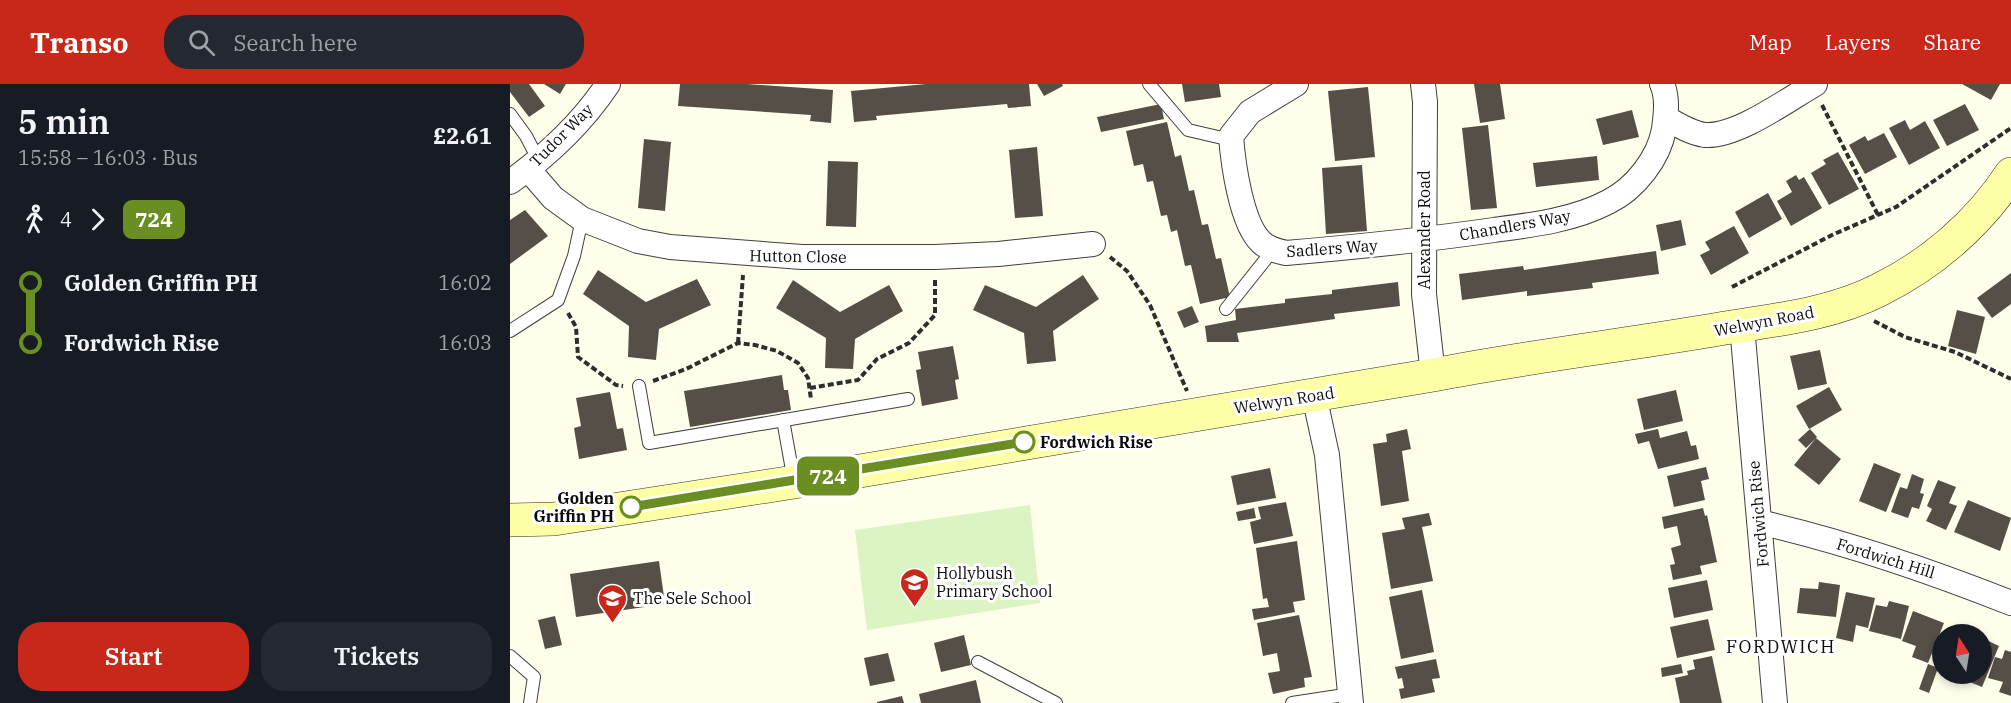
<!DOCTYPE html>
<html lang="en">
<head>
<meta charset="utf-8">
<style>
  body { margin:0; font-family:"IBM Plex Serif",serif; background:#242831; color:#f1f3f6; height:100vh; display:flex; flex-direction:column; font-size:22px; white-space:nowrap }
  * { box-sizing:border-box; margin:0 }
  p { font-size:20px; color:#9ea1a6 }
  .icon { flex:none; width:33px; height:33px; fill:none; stroke:currentColor; stroke-width:2; stroke-linecap:round; stroke-linejoin:round }
  .map { position:relative; flex:1; overflow:hidden }
  .side { display:flex; flex-direction:column; background:#171b24; width:510px }
  .side>* { flex:none }
  .badge { padding:0 12px; border-radius:9px; font-size:21px; line-height:39px }
  .needle { width:39px; rotate:348deg }
  .tools { position:absolute; left:1422px; top:540px; display:grid; gap:12px }
  .tools a { display:grid; place-items:center; width:60px; height:60px; border-radius:50%; background:#171b24; box-shadow:0 3px 9px #0003; font-size:30px }
  .map>.badge { position:absolute; translate:-50% -50%; box-shadow:0 0 0 3px #fff }
  .legs { display:flex; align-items:center; gap:9px; height:66px; padding:0 18px; font-size:20px }
  .legs p { margin-inline-start:auto }
  .headline { display:flex; align-items:center; justify-content:space-between; height:102px; padding:0 18px }
  h1 { font-size:33px; font-weight:600; line-height:45px }
  .action { display:flex; gap:12px; margin-top:auto; padding:12px 18px }
  .action a { flex:1; height:69px; border-radius:24px; background:#c72819; color:#fff; font-size:24px; font-weight:600; line-height:69px; text-align:center }
  .action a+a { background:#242831; color:#f1f3f6 }
  ul { padding:0 18px; list-style:none }
  li { display:flex; align-items:center; gap:21px; height:60px; font-size:22px }
  li i { display:grid; place-items:center; width:9px; height:100%; margin:0 8px; background:currentColor }
  li i::after { content:''; width:15px; height:15px; margin:-8px; border:4px solid; border-radius:50%; background:#171b24 }
  li p { margin-inline-start:auto }
  li:first-child i { background:linear-gradient(#0000 50%,currentColor 0) }
  li:last-child i { background:linear-gradient(currentColor 50%,#0000 0) }
  header { display:flex; align-items:center; gap:36px; box-sizing:border-box; height:84px; padding:0 30px; background:#c72819; color:#fff }
  header strong { font-size:28px }
  nav { display:flex; gap:33px; margin-inline-start:auto; font-size:21px }
  .search { width:420px; height:54px; background:#242831; display:flex; align-items:center; gap:15px; box-sizing:border-box; padding:0 21px; border-radius:24px; color:#9ea1a6; font-size:22px }
  main { display:flex; flex:1; min-height:0 }
  .map>svg:first-child { display:block }
  .pitch { fill:#dcf3c4 }
  .building { fill:#554f47 }
  .lines { fill:none; stroke-linecap:round; stroke-linejoin:round }
  .lane-casing { stroke:#3f3f3f; stroke-width:14 }
  .street-casing { stroke:#3f3f3f; stroke-width:26 }
  .secondary-casing { stroke:#2e2e2e; stroke-width:34 }
  .path { stroke:#2e2e2e; stroke-width:4; stroke-dasharray:6 3; stroke-linecap:butt }
  .lane { stroke:#fff; stroke-width:12 }
  .street { stroke:#fff; stroke-width:24 }
  .secondary { stroke:#fdffa6; stroke-width:33 }
  .line-1-casing { stroke:#fff; stroke-width:14 }
  .line-1 { stroke:#6b8e23; stroke-width:9 }
  .stop-1-dot { fill:#fff; stroke:#6b8e23; stroke-width:3 }
  .labels { text-anchor:middle; dominant-baseline:central; stroke-width:6; stroke-linejoin:round; paint-order:stroke }
  .street-label { font-size:16px; fill:#0c0c0c; stroke:#fff }
  .stop-label { font-size:16px; font-weight:bold; fill:#0c0c0c; stroke:#fff; text-anchor:start }
  .poi-label { font-size:16px; fill:#0c0c0c; stroke:#fff; text-anchor:start }
  .neighbourhood-label { font-size:18px; letter-spacing:1.5px; fill:#0c0c0c; stroke:#fff }
</style>
</head>
<body>
<header>
<strong>Transo</strong>
<div class="search"><svg class="icon" aria-label="search" viewBox="0 0 24 24"><circle cx="10" cy="10" r="6"/><path d="M15 15l6 6"/></svg>Search here</div>
<nav><a>Map</a><a>Layers</a><a>Share</a></nav>
</header>
<main>
<section class="side">
<div class="headline"><div><h1>5 min</h1><p>15:58 – 16:03 · Bus</p></div><b>£2.61</b></div>
<div class="legs"><svg class="icon" aria-label="walk" viewBox="0 0 24 24"><circle cx="13" cy="4" r="2"/><path d="M13 8l-2 6 4 7M11 14l-3 7M7 12l3-4h3l4 4"/></svg>4<svg class="icon" aria-label="forward" viewBox="0 0 24 24"><path d="M9 5l7 7-7 7"/></svg><b class="badge" style="background:#6b8e23;color:#fff">724</b></div>
<ul>
<li><i style="color:#6b8e23"></i><b>Golden Griffin PH</b><p>16:02</p></li>
<li><i style="color:#6b8e23"></i><b>Fordwich Rise</b><p>16:03</p></li>
</ul>
<div class="action"><a>Start</a><a>Tickets</a></div>
</section>
<div class="map">
<svg width="1501" height="619" viewBox="0 0 1501 619">
  <rect width="100%" height="100%" fill="#fffeeb"/>
  <path class="pitch" d="M520,421L530,519L357,546L345,446Z"/>
  <path class="building" d="M0,0H19L35,22L19,33L0,8Z
    M34,0H56L50,10Z
    M170,0H237L323,6L321,39L300,37L301,31L168,22Z
    M416,0H519L521,22L498,24L497,20L366,32L367,36L344,38L341,7Z
    M527,0H552L553,2L534,12Z
    M672,0H709L711,13L675,18Z
    M964,0H990L995,35L970,39Z
    M1452,0H1490L1481,16Z
    M858,3L865,73L825,77L818,7Z
    M651,20L654,35L591,48L587,33Z
    M1455,20L1469,46L1437,62L1423,36Z
    M1122,26L1129,53L1093,61L1086,35Z
    M1395,36L1400,46L1415,37L1430,64L1399,81L1379,44Z
    M657,38L665,73L671,71L679,107L684,106L692,141L698,140L706,175L711,174L720,213L690,220L681,181L675,182L667,146L661,148L657,131L651,132L643,97L637,98L633,80L624,82L616,47Z
    M978,41L987,124L961,126L952,44Z
    M1374,49L1387,73L1355,90L1339,61L1355,52L1358,57Z
    M134,55L161,58L155,127L128,124Z
    M527,63L533,132L505,134L499,66Z
    M1328,68L1349,105L1319,121L1301,89L1316,80L1313,76Z
    M1087,72L1089,96L1026,103L1023,79Z
    M318,77L348,78L346,143L316,142Z
    M852,81L857,147L816,150L812,84Z
    M1286,91L1289,96L1294,93L1312,124L1281,142L1267,117L1282,108L1276,97Z
    M1258,109L1272,135L1239,154L1225,128Z
    M15,126L38,152L0,180V136Z
    M1171,136L1176,161L1151,167L1146,141Z
    M1224,142L1239,169L1201,191L1190,171L1200,166L1195,158Z
    M1146,167L1149,190L1082,199L1083,204L1017,212V207L952,216L949,190L1013,182L1014,186Z
    M88,186L136,218L187,195L201,221L149,245L146,276L118,273L119,242L73,210Z
    M1501,189V220L1482,234L1467,214Z
    M573,191L589,215L543,247L546,277L517,280L514,249L463,226L475,201L526,223Z
    M283,196L330,228L379,201L393,227L345,255L343,285L315,284L316,254L266,224Z
    M888,198L890,222L824,230L825,235L727,249L729,258H697L695,242L726,236L725,225L775,219V215L822,210V206Z
    M682,222L689,238L674,244L667,228Z
    M1447,226L1475,233L1466,270L1438,262Z
    M443,262L449,295L445,296L448,315L412,322L406,286L411,285L408,268Z
    M1310,266L1317,300L1288,306L1280,272Z
    M272,291L274,306H278L281,326L180,343L174,307Z
    M1319,303L1332,326L1299,345L1286,322Z
    M1166,306L1173,337L1134,346L1127,315Z
    M100,308L107,345L113,344L117,366L69,375L64,344L71,342L66,314Z
    M897,345L901,365L892,367L899,417L871,422L863,360L877,358L876,350Z
    M1148,345L1150,354L1177,347L1181,362L1186,361L1189,375L1148,385L1139,357L1128,360L1125,350Z
    M1300,345L1307,353L1296,364L1288,356Z
    M1306,354L1331,375L1309,401L1284,381Z
    M1364,379L1391,390L1376,428L1349,417Z
    M1196,383L1199,395L1191,397L1195,416L1164,423L1157,392Z
    M760,384L766,414L727,421L721,392Z
    M1402,390L1414,395L1410,409L1414,410L1409,425L1402,423L1398,434L1381,428L1390,403L1397,405Z
    M1428,396L1446,403L1439,419L1447,422L1436,446L1416,437L1422,425L1417,422Z
    M1458,416L1501,434L1490,467L1444,448Z
    M776,418L783,452L744,460L740,438L751,435L748,423Z
    M744,424L746,434L728,437L726,428Z
    M1193,424L1195,432L1197,431L1207,478L1190,482L1192,490L1163,496L1160,481L1165,480L1161,464L1171,461L1167,442L1154,445L1152,433Z
    M919,429L922,441L912,443L923,497L881,505L872,449L895,445L892,434Z
    M787,457L795,516L783,518L785,528L744,536L742,525L759,523L757,514L753,515L746,464Z
    M149,477L155,520L66,533L60,490Z
    M1197,496L1203,526L1164,534L1158,504Z
    M1309,498L1330,501L1326,533L1287,529L1290,504L1308,505Z
    M912,506L924,568L891,575L879,513Z
    M1336,508L1365,514L1358,544L1346,541L1343,558L1326,554Z
    M1379,517L1399,522L1391,555L1359,547L1366,521L1377,523Z
    M1403,527L1434,539L1418,579L1402,573L1406,562L1392,557Z
    M789,531L802,593L794,594L795,603L763,610L758,589L770,587L767,569L753,572L747,539Z
    M45,532L52,561L35,565L28,536Z
    M1198,535L1205,566L1167,574L1160,543Z
    M1448,541L1462,546L1460,550H1435L1438,543L1446,546Z
    M454,551L461,581L431,588L424,559Z
    M1472,554L1489,562L1472,603L1450,594L1452,590H1472Z
    M1495,566L1501,568V612L1489,608L1493,598L1478,594L1485,573L1492,575Z
    M378,569L385,597L360,602L354,574Z
    M1202,572L1212,619H1170L1165,594L1178,591L1177,587L1185,585L1183,576Z
    M926,575L930,594L922,595L925,608L891,615L889,605L894,604L892,594L888,595L885,583Z
    M1171,580L1173,589L1152,593L1151,584Z
    M1418,580L1428,584L1419,609L1409,605Z
    M466,596L471,619H411L409,610Z
    M392,612L394,619H367V618Z"/>
  <g class="lines">
    <defs>
      <path id="lane" d="M639,0L678,46L721,56
        M0,30L16,52L29,77
        M716,225L763,166
        M0,247L48,216L64,172L72,135
        M129,302L139,359L398,315
        M273,336L284,397
        M0,572L24,593L20,619
        M468,578L546,619
        M782,619L841,610"/>
      <path id="street" d="M786,0L740,28L721,52C723,79 731,139 751,158C758,165 767,167 776,169C846,163 915,156 984,146C1022,141 1064,136 1098,118C1125,105 1149,74 1154,45C1156,30 1158,13 1152,0
        M913,0L915,18L914,210L923,291
        M1156,34C1168,41 1181,49 1195,51C1227,53 1277,16 1305,0
        M18,85L43,114L72,135L128,157L160,163L292,173H425L488,170L583,160
        M0,98C38,71 72,39 98,0
        M1232,242L1265,619
        M804,311L817,371L841,619
        M1249,438C1336,458 1418,486 1501,519"/>
      <path id="secondary" d="M0,436L44,435L284,398L923,291C1020,272 1118,261 1215,244C1266,236 1322,230 1369,206C1422,180 1469,139 1501,90"/>
    </defs>
    <use href="#lane" class="lane-casing"/>
    <use href="#street" class="street-casing"/>
    <use href="#secondary" class="secondary-casing"/>
    <path class="path" d="M1312,21L1368,131
      M600,173L617,187L640,221L677,307
      M1222,203L1322,151L1386,123L1501,44
      M58,229L66,243L68,273L106,301L113,302
      M1364,237L1395,253L1445,268L1501,295
      M228,259L233,191
      M143,297L176,285L228,259L245,261L267,267L288,279L298,294L301,315
      M300,304L348,296L367,275L399,259L425,231V194"/>
    <use href="#lane" class="lane"/>
    <use href="#street" class="street"/>
    <use href="#secondary" class="secondary"/>
  </g>
  <g class="lines">
    <defs>
      <path id="line-1" d="M121,423L514,358"/>
    </defs>
    <use href="#line-1" class="line-1-casing"/>
    <use href="#line-1" class="line-1"/>
  </g>
  <defs>
    <symbol id="school-pin" viewBox="-11 -11 22 30"><path d="M0 17L-7.5 6A9.5 9.5 0 1 1 7.5 6Z" fill="#c72819" stroke="#fff"/><path d="M0-5L7-2L0 1L-7-2ZM-4 1L0 2.5L4 1V4Q0 6-4 4Z" fill="#fff"/></symbol>
  </defs>
  <g fill-rule="evenodd">
    <use href="#school-pin" x="388" y="482" width="33" height="45"/>
    <use href="#school-pin" x="86" y="498" width="33" height="45"/>
  </g>
  <g class="stop-1-dot">
    <circle cx="514" cy="358" r="10"/>
    <circle cx="121" cy="423" r="10"/>
  </g>
  <g class="labels">
    <g class="street-label">
      <text transform="translate(51 51) rotate(-45)">Tudor Way</text>
      <text transform="translate(1005 141) rotate(-10)">Chandlers Way</text>
      <text transform="translate(914 146) rotate(-90)">Alexander Road</text>
      <text transform="translate(822 164) rotate(-4)">Sadlers Way</text>
      <text transform="translate(288 172) rotate(1)">Hutton Close</text>
      <text transform="translate(1254 237) rotate(-11)">Welwyn Road</text>
      <text transform="translate(774 316) rotate(-9)">Welwyn Road</text>
      <text transform="translate(1248 430) rotate(-95)">Fordwich Rise</text>
      <text transform="translate(1376 474) rotate(17)">Fordwich Hill</text>
    </g>
    <g class="stop-label">
      <text x="530" y="358">Fordwich Rise</text>
      <text x="104" y="414" text-anchor="end">Golden<tspan x="104" dy="18">Griffin PH</tspan></text>
    </g>
    <g class="poi-label">
      <text x="426" y="489">Hollybush<tspan x="426" dy="18">Primary School</tspan></text>
      <text x="123" y="514">The Sele School</text>
    </g>
    <g class="neighbourhood-label">
      <text x="1271" y="562">FORDWICH</text>
    </g>
  </g>
</svg>
<div class="tools">
<a><svg class="needle" viewBox="-14 -14 28 28"><path d="M0-13l5 13h-10z" fill="#e53935"/><path d="M0 13l5-13h-10z" fill="#9ea1a6"/></svg></a>
</div>
<b class="badge" style="left:318px;top:392px;background:#6b8e23;color:#fff">724</b>
</div>
</main>
</body>
</html>
